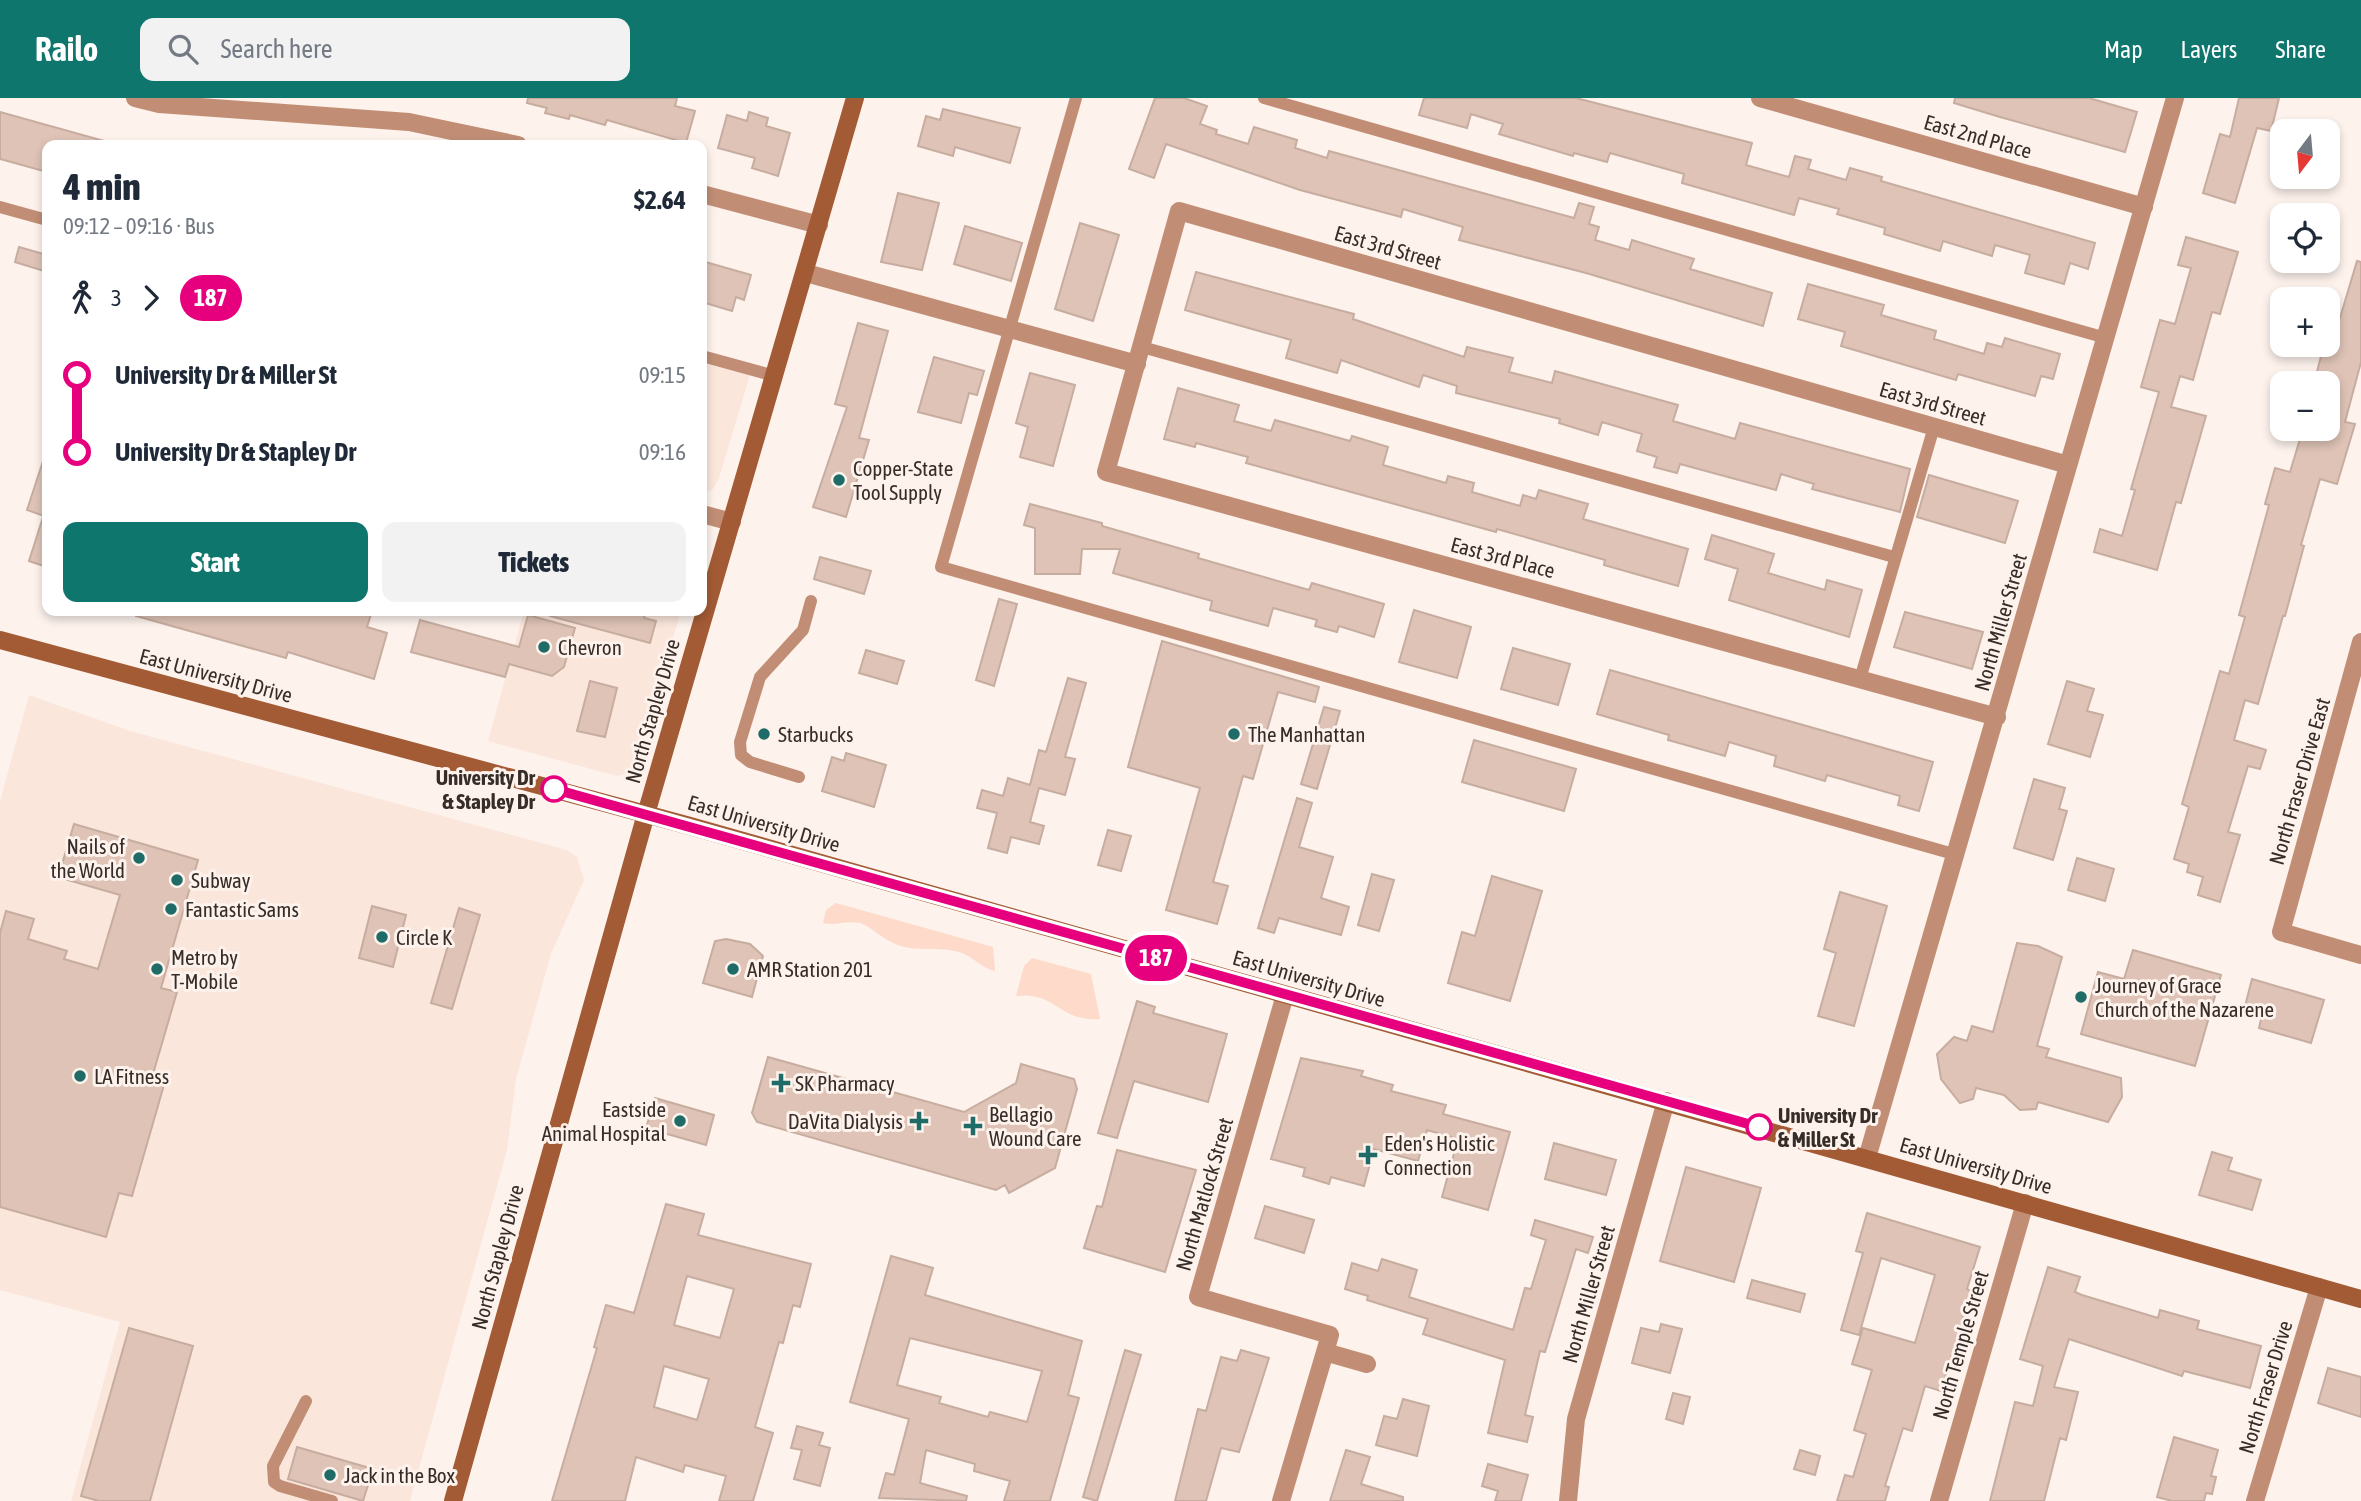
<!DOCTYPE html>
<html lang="en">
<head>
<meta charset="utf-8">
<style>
  body { margin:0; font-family:"Asap Condensed",sans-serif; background:#f2f2f3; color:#1f2937; height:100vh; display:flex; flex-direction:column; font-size:26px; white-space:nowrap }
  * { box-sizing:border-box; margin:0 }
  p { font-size:23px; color:#747a83 }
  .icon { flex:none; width:38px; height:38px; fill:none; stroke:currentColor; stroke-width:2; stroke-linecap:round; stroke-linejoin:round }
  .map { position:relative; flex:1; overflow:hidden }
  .drawer { position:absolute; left:42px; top:42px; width:665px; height:476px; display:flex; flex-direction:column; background:#fff; border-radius:14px; box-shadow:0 4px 10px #0003 }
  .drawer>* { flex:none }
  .badge { padding:0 14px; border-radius:23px; font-size:24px; line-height:46px }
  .needle { width:46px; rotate:196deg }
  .fabs { position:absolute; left:2270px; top:21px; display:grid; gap:14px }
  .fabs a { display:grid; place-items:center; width:70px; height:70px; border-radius:14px; background:#fff; box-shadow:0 4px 10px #0003; font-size:35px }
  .map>.badge { position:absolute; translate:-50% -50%; box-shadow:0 0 0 4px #fff }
  .legs { display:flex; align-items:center; gap:10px; height:77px; padding:0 21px; font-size:23px }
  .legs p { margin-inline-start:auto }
  .summary { display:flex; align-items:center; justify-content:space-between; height:119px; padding:0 21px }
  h1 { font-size:38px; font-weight:800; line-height:52px }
  .action { display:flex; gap:14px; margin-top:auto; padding:14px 21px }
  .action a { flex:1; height:80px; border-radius:14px; background:#0f766e; color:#fff; font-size:28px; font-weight:800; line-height:80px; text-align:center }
  .action a+a { background:#f2f2f3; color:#1f2937 }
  ul { padding:0 21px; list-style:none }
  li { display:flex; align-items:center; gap:24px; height:77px; font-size:26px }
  li i { display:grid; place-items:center; width:10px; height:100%; margin:0 9px; background:currentColor }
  li i::after { content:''; width:18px; height:18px; margin:-9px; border:5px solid; border-radius:50%; background:#fff }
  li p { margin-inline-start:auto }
  li:first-child i { background:linear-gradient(#0000 50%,currentColor 0) }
  li:last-child i { background:linear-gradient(currentColor 50%,#0000 0) }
  header { display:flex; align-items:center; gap:42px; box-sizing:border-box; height:98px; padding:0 35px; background:#0f766e; color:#fff }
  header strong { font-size:33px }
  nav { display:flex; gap:38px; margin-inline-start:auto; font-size:24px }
  .search { width:490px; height:63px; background:#f2f2f3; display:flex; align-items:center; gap:18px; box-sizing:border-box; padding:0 24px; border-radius:14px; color:#747a83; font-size:26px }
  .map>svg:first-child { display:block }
  .built { fill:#fbe6db }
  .green { fill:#fddaca }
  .building { fill:#dec3b6; stroke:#c7ada0; stroke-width:2; fill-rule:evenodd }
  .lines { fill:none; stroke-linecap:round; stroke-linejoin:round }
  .lane { stroke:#c18e75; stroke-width:12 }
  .street { stroke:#c18e75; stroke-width:18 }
  .secondary { stroke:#a35b35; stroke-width:18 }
  .line-1-casing { stroke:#fff; stroke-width:16 }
  .line-1 { stroke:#e6007e; stroke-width:10 }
  .poi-dot { fill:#1f6b67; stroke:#fdf2ec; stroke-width:2.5 }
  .stop-1-dot { fill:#fff; stroke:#e6007e; stroke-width:3.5 }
  .labels { text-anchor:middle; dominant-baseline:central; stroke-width:6; stroke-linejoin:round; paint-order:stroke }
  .street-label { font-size:21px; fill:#372d28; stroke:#fdf2ec }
  .poi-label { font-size:21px; fill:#372d28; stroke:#fdf2ec; text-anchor:start }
  .stop-label { font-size:21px; font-weight:bold; fill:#372d28; stroke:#fdf2ec; text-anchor:end }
</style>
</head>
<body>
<header>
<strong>Railo</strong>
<div class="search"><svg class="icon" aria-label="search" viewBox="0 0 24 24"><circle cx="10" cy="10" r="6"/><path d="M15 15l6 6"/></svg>Search here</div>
<nav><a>Map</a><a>Layers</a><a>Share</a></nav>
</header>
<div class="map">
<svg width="2361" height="1403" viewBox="0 0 2361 1403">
  <rect width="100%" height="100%" fill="#fdf2ec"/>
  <path class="built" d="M702,264L750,277L719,380L713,391L703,396Z
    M524,513H681L639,654L629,675L617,678L488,643Z
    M29,597L130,633L567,752L577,759L584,782L551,856L516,981L507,1052L410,1403H71L120,1224L0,1192V703Z"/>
  <path class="green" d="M836,805L993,849L995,873C982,870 974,860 962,855C939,847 916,856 893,845C881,840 872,829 860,825C847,822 836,828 823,825L826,812Z
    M1032,860L1091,876L1100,921C1059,924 1056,893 1016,898L1024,868Z"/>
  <path class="building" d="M528,0H677L675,8L695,13L686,45L607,22L605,27L570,17L569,21L545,15L547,10L527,5Z
    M1155,0H1184L1207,8L1200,26L1217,32L1216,36L1248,46L1254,29L1297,42L1295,50L1327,60L1329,53L1574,120L1579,105L1594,109L1589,126L1599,129L1595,142L1629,152L1632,142L1694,161L1690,171L1772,195L1763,228L1586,175L1459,142L1463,129L1403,111L1401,119L1300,92L1166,46L1154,80L1129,71Z
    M1424,0H1576L1752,45L1746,67L1789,79L1795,58L1811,62L1808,71L1846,82L1850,70L1882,79L1881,83L2095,145L2088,171L2070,165L2064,186L2025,175L2030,157L1995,147L1992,158L1943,143L1940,153L1884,136L1885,130L1837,116L1839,111L1799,100L1794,117L1682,85L1684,76L1610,55L1607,64L1574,55L1573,58L1499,36L1503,26L1471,16L1467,30L1419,17Z
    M1955,0H2089L2137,14L2125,54L2000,19L1954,5Z
    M2239,0H2279L2271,33L2257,30L2235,105L2203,95L2220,36L2230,39Z
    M943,11L1020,30L1010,65L955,49L953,58L918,48L926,18L940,22Z
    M0,14L104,43L103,47H47V74L0,61Z
    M749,14L768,20L766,28L790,35L778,78L752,70L755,60L718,50L727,17L747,23Z
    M898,95L939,105L922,172L881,164Z
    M1080,125L1119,137L1093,223L1055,211Z
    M965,128L1022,145L1011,183L954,166Z
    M2186,139L2238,154L2220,216L2212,214L2193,282L2180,278L2171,309L2206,318L2181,405L2176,404L2157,472L2094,454L2100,431L2122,438L2135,392L2131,391L2159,294L2141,289L2160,222L2175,226L2191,170L2178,167Z
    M19,149L47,157V174L15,164Z
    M702,163L751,177L744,202L736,199L732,213L702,204Z
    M2357,163L2361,164V264L2345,324L2355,326L2337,386L2320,381L2301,447L2304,448L2285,518H2283L2258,606L2245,602L2234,642L2266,652L2260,671L2248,668L2228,734L2240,737L2220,804L2198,797L2203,779L2187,774L2189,766L2174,761L2189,709L2182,706L2220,573L2229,576L2245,519L2239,517L2269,407L2265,406L2275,370L2290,374L2303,331H2328V285H2314L2324,247H2328V227L2337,230Z
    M1196,174L1354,216L1353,221L1464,259L1467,249L1513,260L1509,274L1552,285L1555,273L1678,307L1673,323L1735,341L1740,325L1910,371L1900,414L1812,391L1814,386L1781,376L1776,392L1680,366L1677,375L1654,369L1657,359L1637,353L1642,336L1602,324L1598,337L1559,325L1560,321L1456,295L1457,288L1423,277L1419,289L1341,262L1337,275L1286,260L1291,242L1185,212Z
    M1808,186L1884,207L1881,217L1936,233L1934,241L1984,256L1987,245L2002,249L2005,240L2060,256L2053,281L2041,278L2035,298L1958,276L1956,282L1841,248L1845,234L1798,221Z
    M858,225L888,233L859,340L869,342L846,419L813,409L847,309L835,306Z
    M934,259L984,273L977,297L969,295L961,325L918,314Z
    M1030,275L1075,287L1053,368L1020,359L1028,329L1016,325Z
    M1178,290L1239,307L1234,323L1271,333L1275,322L1350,343L1352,338L1388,349L1383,367L1446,385L1448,378L1474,385L1472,394L1520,408L1523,397L1536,401L1539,392L1588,406L1583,421L1688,451L1678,488L1604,467L1605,462L1497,431L1496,434L1246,365L1248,359L1196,345L1195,349L1164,341Z
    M44,360H47V419L27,412Z
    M1929,377L2018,403L2005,445L1917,419Z
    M1030,406L1102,425V428L1199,456L1198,460L1309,492L1312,485L1384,506L1374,539L1339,528L1337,534L1315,528L1317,522L1273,510L1268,528L1210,512L1212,503L1113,475L1120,451H1082L1080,476H1035V430L1024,427Z
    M43,419H47V469L29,463Z
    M1712,437L1774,456L1768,475L1825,492L1827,482L1862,492L1849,539L1729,502L1738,471L1705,461Z
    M820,459L871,473L864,496L814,481Z
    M999,501L1017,506L994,588L976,582Z
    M1414,512L1471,529L1457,580L1399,564Z
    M136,513H372L367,529L387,535L374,581L288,554L286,560L136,518Z
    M550,513H646L644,520L656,523L650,545L550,518Z
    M1905,514L1983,534L1972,571L1894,549Z
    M528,517L575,530L564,569L552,578L509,566L505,579L411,554L420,522L519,549Z
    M1162,543L1319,589L1315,604L1278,594L1253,681L1243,678L1213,784L1228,788L1217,826L1166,812L1200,690L1128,669Z
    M1513,550L1570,566L1558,607L1501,591Z
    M866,552L904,563L897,586L859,575Z
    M1610,572L1933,664L1919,713L1898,707L1900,698L1827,677L1825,683L1774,668L1776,658L1729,644L1725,658L1668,642L1669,637L1597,616Z
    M1068,580L1086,585L1065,659L1075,661L1065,697L1039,690L1030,724L1044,728L1039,746L1011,739L1007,755L988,750L997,715L977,710L982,692L1003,698L1008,680L1030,687L1039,652L1046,654Z
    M590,583L617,590L605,639L577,633Z
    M2067,583L2094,591L2087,613L2103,617L2090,659L2048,646Z
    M1324,609L1340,613L1317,691L1301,686Z
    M1474,642L1576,671L1564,713L1462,684Z
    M846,655L886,667L874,709L822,693L832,659L844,663Z
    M2034,681L2065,690L2059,711L2067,713L2053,762L2014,750Z
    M1297,700L1312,705L1299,749L1333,759L1321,800L1349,809L1341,837L1279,820L1274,835L1258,830Z
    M74,726L198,762L161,890L177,894L153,976L166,980L132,1098L119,1095L106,1139L0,1109V835L6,813L34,821L28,841L67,853L64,861L98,871L120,797L64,781L60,773Z
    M1108,732L1131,738L1121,773L1098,767Z
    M2077,760L2114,771L2105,803L2068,792Z
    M1372,776L1394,782L1379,833L1358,827Z
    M1492,778L1542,793L1510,903L1448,885L1462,834L1475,838Z
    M1840,794L1887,808L1854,928L1818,918L1836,855L1824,851Z
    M372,808L406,817L393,869L359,860Z
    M459,810L480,817L452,911L431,905Z
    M726,841L750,846L763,858L752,899L703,885L715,843Z
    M2017,845L2038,848L2062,859L2037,948L2049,951L2046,959L2121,980L2122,999L2108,1024L2038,1004L2036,1011L2020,1012L2004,997L1976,990L1973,1001L1960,1005L1941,981L1937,956L1954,939L1967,943L1972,928L1993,934Z
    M2133,852L2221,877L2195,968L2081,936L2098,874L2124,881Z
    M2252,881L2324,902L2311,945L2259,930L2262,917L2244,912Z
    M1137,903L1155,909L1153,915L1227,936L1208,1004L1134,983L1117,1040L1098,1035Z
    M768,959L964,1014L1016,985L1021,966L1074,981L1077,991L1055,1070L1009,1095L1005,1087L996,1092L757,1024L752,1015Z
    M1301,960L1363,973L1361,978L1393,987L1391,993L1446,1007L1443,1016L1510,1034L1488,1112L1442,1099L1458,1041L1427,1032L1418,1063L1374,1051L1364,1088L1331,1079L1329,1086L1303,1078L1305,1070L1271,1061Z
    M655,1000L714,1017L706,1047L646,1030Z
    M1554,1045L1616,1062L1606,1097L1545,1081Z
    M1117,1052L1196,1072L1165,1174L1084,1150L1097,1108L1102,1109Z
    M2212,1054L2232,1060L2228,1072L2261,1082L2252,1112L2199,1097Z
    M1686,1069L1761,1090L1734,1184L1660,1163Z
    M666,1106L704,1116L698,1137L811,1166L800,1209L793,1207L783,1245L779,1244L755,1329L773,1335L753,1403H719L726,1378L685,1367L683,1374L636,1359L625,1403H552L597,1250L594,1249L606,1207L634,1215ZM687,1178L734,1191L720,1240L674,1227ZM664,1268L709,1281L697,1322L654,1309Z
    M1265,1108L1314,1122L1304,1155L1255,1140Z
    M1867,1115L1980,1149L1967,1191L1971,1193L1941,1293L1925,1288L1912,1333L1903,1330L1885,1388L1889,1389L1885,1403H1837L1845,1377L1853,1379L1866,1336L1854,1332L1872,1272L1852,1266L1863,1230L1915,1245L1935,1177L1881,1160L1859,1237L1841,1232L1863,1155L1856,1153Z
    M1535,1122L1593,1139L1588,1155L1576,1151L1545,1254L1540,1253L1525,1317L1533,1319L1527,1344L1488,1335L1505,1262L1423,1236L1428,1221L1367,1202L1368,1198L1345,1191L1352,1165L1378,1173L1382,1161L1417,1172L1409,1199L1513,1232L1525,1190L1531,1191L1546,1142L1531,1137Z
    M891,1158L933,1170L925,1197L1082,1243L1068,1297L1079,1300L1050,1403H1004L1010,1383L974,1373L975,1366L926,1352L920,1385L967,1398L966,1403L879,1400L886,1375L894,1377L909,1321L850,1304ZM910,1240L1042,1273L1027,1324L990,1314L988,1319L939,1305L941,1299L897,1287Z
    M2048,1169L2080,1179L2075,1194L2082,1197L2158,1220L2160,1212L2199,1223L2197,1231L2261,1248L2250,1290L2184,1273L2182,1278L2069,1241L2054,1289L2078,1294L2066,1342L2060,1340L2044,1403H1990L2015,1304L2033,1308L2043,1268L2020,1261Z
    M1752,1182L1805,1196L1800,1214L1747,1200Z
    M1661,1226L1682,1231L1670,1275L1632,1265L1641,1230L1659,1234Z
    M129,1230L193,1248L150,1403H99L81,1398Z
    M1125,1252L1141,1257L1097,1403L1083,1399Z
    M1241,1252L1269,1260L1239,1354L1221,1350L1206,1403H1175L1198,1311L1206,1313L1221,1259L1237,1263Z
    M2328,1270L2361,1279V1319L2318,1305Z
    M1673,1295L1690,1299L1683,1326L1666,1321Z
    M1403,1301L1429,1308L1417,1358L1376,1347L1384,1318L1397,1321Z
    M797,1328L823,1335L819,1347L830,1350L820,1388L794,1381L802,1352L791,1350Z
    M2174,1339L2218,1352L2211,1378L2216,1379L2212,1396L2206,1395L2204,1403H2172L2157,1399Z
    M297,1349L373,1371L363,1403L288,1381Z
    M1346,1352L1370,1359L1361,1386L1403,1399V1403H1330Z
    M1800,1352L1820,1358L1815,1377L1794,1371Z
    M1488,1366L1528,1377L1521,1403H1495L1498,1393L1482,1388Z"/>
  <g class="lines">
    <path class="lane" d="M1076,0L941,469L1957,757
      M1264,0L2106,240
      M0,109L47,122
      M1142,249L1894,459
      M702,258L775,278
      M1860,581L1934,329
      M799,679L750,664L741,657L740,644L760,579L803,532L811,503
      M306,1303L273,1368L274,1384L280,1388L332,1403"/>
    <path class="street" d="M135,0L159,6L409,24L518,47
      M1760,0L2144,109
      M702,96L819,127
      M806,175L1137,266
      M702,416L732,424
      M2361,544L2281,834L2361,857
      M1997,619L1106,374L1179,113L2068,367
      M1867,1060L2175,0
      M1325,1254L1367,1266
      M1281,1403L1330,1237L1198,1199L1285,897
      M1568,1403L1576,1321L1666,1003
      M1939,1403L2025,1105
      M2255,1403L2319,1189"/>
    <path class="secondary" d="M0,542L690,728L2361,1201
      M453,1403L646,716L855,0"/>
  </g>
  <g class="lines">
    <defs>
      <path id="line-1" d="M554,691L1759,1029"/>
    </defs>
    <use href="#line-1" class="line-1-casing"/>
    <use href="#line-1" class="line-1"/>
  </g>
  <g class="poi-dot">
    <circle cx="839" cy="382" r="7"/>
    <circle cx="544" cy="549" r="7"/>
    <circle cx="764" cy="636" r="7"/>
    <circle cx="1234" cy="636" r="7"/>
    <circle cx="139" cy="760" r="7"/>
    <circle cx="177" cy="782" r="7"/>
    <circle cx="171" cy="811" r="7"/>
    <circle cx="382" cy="839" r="7"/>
    <circle cx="157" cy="871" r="7"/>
    <circle cx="733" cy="871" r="7"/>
    <circle cx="2081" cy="899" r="7"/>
    <circle cx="80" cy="978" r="7"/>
    <path d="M777.5 974.5h7v7h7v7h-7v7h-7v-7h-7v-7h7z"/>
    <circle cx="680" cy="1023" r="7"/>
    <path d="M915.5 1012.5h7v7h7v7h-7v7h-7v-7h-7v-7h7z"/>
    <path d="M969.5 1017.5h7v7h7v7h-7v7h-7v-7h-7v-7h7z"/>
    <path d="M1364.5 1046.5h7v7h7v7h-7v7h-7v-7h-7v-7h7z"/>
    <circle cx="330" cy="1377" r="7"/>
  </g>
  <g class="stop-1-dot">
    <circle cx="554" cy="691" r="12"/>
    <circle cx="1759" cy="1029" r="12"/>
  </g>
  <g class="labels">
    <g class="street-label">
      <text transform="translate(1978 38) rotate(16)">East 2nd Place</text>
      <text transform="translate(1388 149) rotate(16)">East 3rd Street</text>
      <text transform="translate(1933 305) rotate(16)">East 3rd Street</text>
      <text transform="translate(1503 459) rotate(15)">East 3rd Place</text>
      <text transform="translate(2000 524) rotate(-74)">North Miller Street</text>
      <text transform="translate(216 577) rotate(15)">East University Drive</text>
      <text transform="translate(652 613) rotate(-74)">North Stapley Drive</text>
      <text transform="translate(2299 683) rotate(-74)">North Fraser Drive East</text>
      <text transform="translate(764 725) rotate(16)">East University Drive</text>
      <text transform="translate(1309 880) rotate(16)">East University Drive</text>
      <text transform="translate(1976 1067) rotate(16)">East University Drive</text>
      <text transform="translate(1204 1096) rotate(-74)">North Matlock Street</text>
      <text transform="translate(497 1159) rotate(-75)">North Stapley Drive</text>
      <text transform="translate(1588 1196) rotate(-74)">North Miller Street</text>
      <text transform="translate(1960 1247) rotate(-74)">North Temple Street</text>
      <text transform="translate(2265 1289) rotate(-73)">North Fraser Drive</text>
    </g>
    <g class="poi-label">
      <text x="853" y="370">Copper-State<tspan x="853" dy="24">Tool Supply</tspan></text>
      <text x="558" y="549">Chevron</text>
      <text x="778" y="636">Starbucks</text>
      <text x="1248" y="636">The Manhattan</text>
      <text x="125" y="748" text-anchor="end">Nails of<tspan x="125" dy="24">the World</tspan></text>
      <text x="191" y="782">Subway</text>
      <text x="185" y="811">Fantastic Sams</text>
      <text x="396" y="839">Circle K</text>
      <text x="171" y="859">Metro by<tspan x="171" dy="24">T-Mobile</tspan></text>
      <text x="747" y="871">AMR Station 201</text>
      <text x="2095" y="887">Journey of Grace<tspan x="2095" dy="24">Church of the Nazarene</tspan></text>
      <text x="94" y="978">LA Fitness</text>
      <text x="795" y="985">SK Pharmacy</text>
      <text x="666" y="1011" text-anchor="end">Eastside<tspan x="666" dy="24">Animal Hospital</tspan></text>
      <text x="989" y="1016">Bellagio<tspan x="989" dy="24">Wound Care</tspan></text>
      <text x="903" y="1023" text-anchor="end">DaVita Dialysis</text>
      <text x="1384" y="1045">Eden's Holistic<tspan x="1384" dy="24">Connection</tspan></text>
      <text x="344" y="1377">Jack in the Box</text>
    </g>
    <g class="stop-label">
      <text x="535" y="679">University Dr<tspan x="535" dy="24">&amp; Stapley Dr</tspan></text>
      <text x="1778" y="1017" text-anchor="start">University Dr<tspan x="1778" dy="24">&amp; Miller St</tspan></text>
    </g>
  </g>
</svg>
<div class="fabs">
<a><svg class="needle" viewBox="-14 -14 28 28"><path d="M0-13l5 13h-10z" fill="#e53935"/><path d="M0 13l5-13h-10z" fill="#747a83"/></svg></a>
<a><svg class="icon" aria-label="locate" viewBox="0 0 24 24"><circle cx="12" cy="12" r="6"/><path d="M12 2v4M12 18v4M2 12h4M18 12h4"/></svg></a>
<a>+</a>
<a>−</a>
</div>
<b class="badge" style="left:1156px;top:860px;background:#e6007e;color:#fff">187</b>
<section class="drawer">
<div class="summary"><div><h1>4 min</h1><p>09:12 – 09:16 · Bus</p></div><b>$2.64</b></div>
<div class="legs"><svg class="icon" aria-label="walk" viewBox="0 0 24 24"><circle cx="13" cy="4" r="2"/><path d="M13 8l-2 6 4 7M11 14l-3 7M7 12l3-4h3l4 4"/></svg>3<svg class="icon" aria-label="forward" viewBox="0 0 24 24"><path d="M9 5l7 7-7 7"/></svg><b class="badge" style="background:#e6007e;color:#fff">187</b></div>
<ul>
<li><i style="color:#e6007e"></i><b>University Dr &amp; Miller St</b><p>09:15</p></li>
<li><i style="color:#e6007e"></i><b>University Dr &amp; Stapley Dr</b><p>09:16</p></li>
</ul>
<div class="action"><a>Start</a><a>Tickets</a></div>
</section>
</div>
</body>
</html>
